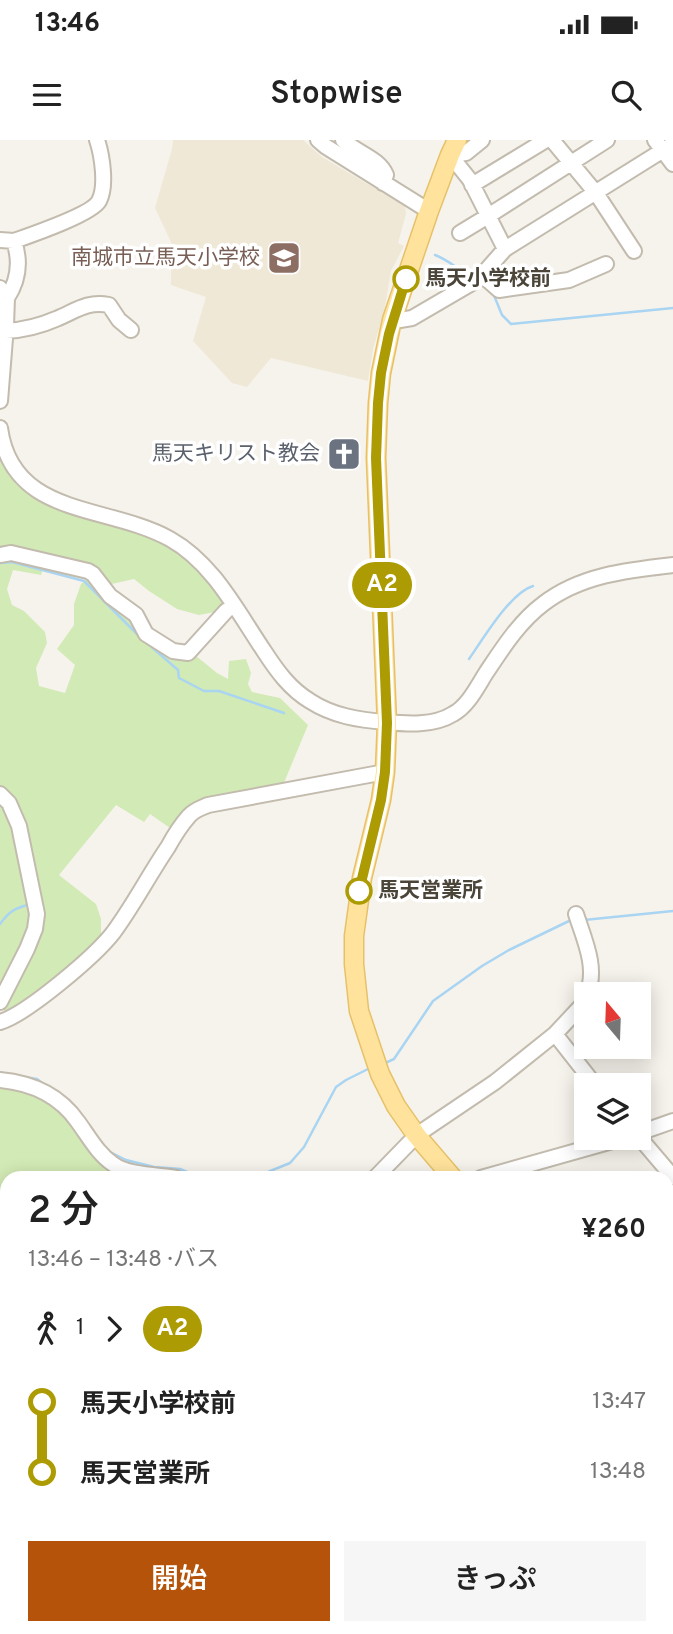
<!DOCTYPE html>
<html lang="ja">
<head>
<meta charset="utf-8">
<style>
  body { margin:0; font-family:Overpass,"Noto Sans JP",sans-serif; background:#f6f6f6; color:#222; height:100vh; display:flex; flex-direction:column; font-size:26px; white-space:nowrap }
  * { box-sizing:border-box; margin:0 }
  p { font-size:23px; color:#767676 }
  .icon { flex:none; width:38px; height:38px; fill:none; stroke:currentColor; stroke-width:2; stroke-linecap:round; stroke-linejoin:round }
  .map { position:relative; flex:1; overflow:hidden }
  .details { position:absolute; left:0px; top:1031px; width:674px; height:464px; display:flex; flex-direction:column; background:#fff; border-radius:21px 21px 0 0; box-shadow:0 4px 18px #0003 }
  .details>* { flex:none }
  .badge { padding:0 14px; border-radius:23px; font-size:24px; line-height:46px }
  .needle { width:46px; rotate:341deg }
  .controls { position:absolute; left:574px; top:842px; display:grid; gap:14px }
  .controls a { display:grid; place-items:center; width:77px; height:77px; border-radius:0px; background:#fff; box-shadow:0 4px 18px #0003; font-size:35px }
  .map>.badge { position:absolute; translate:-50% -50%; box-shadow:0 0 0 4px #fff }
  .legs { display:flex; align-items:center; gap:10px; height:77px; padding:0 28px; font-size:23px }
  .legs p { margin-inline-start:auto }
  .headline { display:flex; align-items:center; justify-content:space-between; height:119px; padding:0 28px }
  h1 { font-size:38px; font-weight:600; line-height:52px }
  .cta { display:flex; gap:14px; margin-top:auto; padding:14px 28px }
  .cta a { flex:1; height:80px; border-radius:0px; background:#b45309; color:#fff; font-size:28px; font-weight:600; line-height:80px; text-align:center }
  .cta a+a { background:#f6f6f6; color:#222 }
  ul { padding:0 28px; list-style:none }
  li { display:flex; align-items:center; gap:24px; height:70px; font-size:26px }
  li i { display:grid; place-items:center; width:10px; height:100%; margin:0 9px; background:currentColor }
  li i::after { content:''; width:18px; height:18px; margin:-9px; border:5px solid; border-radius:50%; background:#fff }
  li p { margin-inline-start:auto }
  li:first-child i { background:linear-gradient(#0000 50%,currentColor 0) }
  li:last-child i { background:linear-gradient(currentColor 50%,#0000 0) }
  .status { display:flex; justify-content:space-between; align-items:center; height:49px; padding:0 35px; background:#fff; direction:ltr }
  .status svg { height:19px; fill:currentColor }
  header { display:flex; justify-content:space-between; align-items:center; height:91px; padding:0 28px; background:#fff; font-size:32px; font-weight:600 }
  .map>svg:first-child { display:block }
  .education { fill:#efe8d6 }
  .green { fill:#d2eab5 }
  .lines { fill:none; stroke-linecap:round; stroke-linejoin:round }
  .stream { stroke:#a9d4f2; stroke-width:2.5 }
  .minor-casing { stroke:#c2bbae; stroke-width:18 }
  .major-casing { stroke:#e6c16a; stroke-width:21 }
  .minor { stroke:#fff; stroke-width:14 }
  .major { stroke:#ffe39c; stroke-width:18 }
  .line-1-casing { stroke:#fff; stroke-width:16 }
  .line-1 { stroke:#ad9b03; stroke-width:10 }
  .stop-1-dot { fill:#fff; stroke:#ad9b03; stroke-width:3.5 }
  .labels { text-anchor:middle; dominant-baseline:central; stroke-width:7; stroke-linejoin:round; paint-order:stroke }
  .education-label { font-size:21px; fill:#785e54; stroke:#fff; text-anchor:end }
  .stop-label { font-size:21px; font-weight:bold; fill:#4b4439; stroke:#fff; text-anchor:start }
  .worship-label { font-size:21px; fill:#5b616d; stroke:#fff; text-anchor:end }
</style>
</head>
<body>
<div class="status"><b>13:46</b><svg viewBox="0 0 49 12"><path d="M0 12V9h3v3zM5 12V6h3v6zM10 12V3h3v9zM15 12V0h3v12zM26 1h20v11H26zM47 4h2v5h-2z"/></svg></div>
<header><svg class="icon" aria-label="menu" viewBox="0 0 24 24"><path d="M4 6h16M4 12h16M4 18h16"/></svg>Stopwise<svg class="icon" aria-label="search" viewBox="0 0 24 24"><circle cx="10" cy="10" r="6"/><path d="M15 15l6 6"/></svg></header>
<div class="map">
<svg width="673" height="1494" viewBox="0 0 673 1494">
  <rect width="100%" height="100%" fill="#f6f3ec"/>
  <path class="education" d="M173,0H303L322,17L405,66L406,74L398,103L404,106L391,131L384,172L373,209L368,241L271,218L247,247L232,243L193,201L206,157L171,145V102L155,68L172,9Z"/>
  <path class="green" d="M0,309L21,345L156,399L178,410L195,424L229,463L220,471L199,475L177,469L149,451L134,439L107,445L93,428L0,411Z
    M8,418L44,426L41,435L13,430L7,449L12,465L24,471L45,492L47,503L36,528L39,546L65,553L75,525L57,509L74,485V464L81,444L91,436L181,518L196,516L217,533L228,539L229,521L246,519L251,533L248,544L252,552L280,558L308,585L283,645C258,649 202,654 184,671C179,676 175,683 170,688L150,674L144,682L116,665L59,735L96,764L101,779V797L73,824L8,874L4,871V866L26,822L40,800L43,779L15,665L0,647V420Z
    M0,657L17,687L33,787L0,847Z
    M0,943L15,944L68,973L97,1014L153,1038H7V1170L0,1158Z
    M0,1175L7,1187V1274L2,1276L7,1284V1317L0,1320Z
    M667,1317L673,1318V1494H635V1488H667Z"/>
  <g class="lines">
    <path class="stream" d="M435,115C449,120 458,130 471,136
      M493,153L502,175L511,184L673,168
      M0,423L12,422L84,441L139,496
      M655,435L673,432
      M147,503L178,530L179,538L204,551H219L284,573
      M469,519C483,499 510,453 533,446
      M584,780L673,771
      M0,784C8,773 14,768 28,765
      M383,924L394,919L433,861L482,826L509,810L569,781H574
      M24,937L37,939L46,946
      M95,995L108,1011L126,1020L154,1027L180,1029L202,1038
      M253,1038L290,1023L304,1007L336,947L346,940L370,928
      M667,1222L673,1220
      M0,1271L7,1269"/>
    <defs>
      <path id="minor" d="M318,0L325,6L429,71
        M343,0C357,13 379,18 386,35L383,43
        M552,0L596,53L634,111
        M655,0L673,24
        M450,15L470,40L505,109
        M450,15L466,13L482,0
        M472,45L546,0
        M460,93L488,76L607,0
        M0,100L14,101
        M482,135L499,150L569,140L606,124
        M0,148L7,158L6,186L0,261
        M7,158C19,140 21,122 14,101C31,95 92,74 99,61C107,46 102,15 97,0
        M392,180H400L412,178L472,143L483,134L505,109L673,4
        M6,191C23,190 40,186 56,179C76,171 86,161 109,165L119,180L131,190
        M0,288C12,378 107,364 170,399C213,423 237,471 264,511C277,531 290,549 310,561C333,576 359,580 386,582C407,584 434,586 453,574C468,566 477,547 486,533C502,509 519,482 543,464C580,435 628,430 673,425
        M0,415L11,413L88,431L93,434L110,456L136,475L146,494L173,511L188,513L226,471L234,465
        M0,654L9,663L19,686L37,774L35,789L27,809L0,862
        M576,774C584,799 598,828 587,854
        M0,882C27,874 95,816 113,793C133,766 149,735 168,707C174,696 181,685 189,676C194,670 201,668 208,665L385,632
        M555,894L595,945
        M0,940C32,943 60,956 78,982C89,997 98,1014 113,1024C127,1035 158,1035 176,1038
        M639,993L673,981
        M639,997L673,1037
        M375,1038L410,1002L424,990L495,942L555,894L584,863L586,857
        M481,1038L623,998
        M0,1166L7,1178
        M0,1464H7
        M114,1488L131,1494
        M205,1488V1494
        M245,1488L247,1494
        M371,1488L373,1494
        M68,1494L69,1488
        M311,1494L323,1488L330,1494
        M423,1494L426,1488
        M580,1494V1488"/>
      <path id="major" d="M453,1038L417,996L396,966L380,934L359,871L354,824V796L362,738L381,660L385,632L387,583L376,318L378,263L381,233L392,180L429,71L450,15L457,0
        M667,1248L673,1253"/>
    </defs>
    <use href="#minor" class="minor-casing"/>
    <use href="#major" class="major-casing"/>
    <use href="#minor" class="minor"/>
    <use href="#major" class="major"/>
  </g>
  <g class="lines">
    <defs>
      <path id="line-1" d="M359,751L381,660L385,632L387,583L376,318L378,263L381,233L389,194L406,139"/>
    </defs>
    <use href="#line-1" class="line-1-casing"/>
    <use href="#line-1" class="line-1"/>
  </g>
  <defs>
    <symbol id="school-square" viewBox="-11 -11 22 22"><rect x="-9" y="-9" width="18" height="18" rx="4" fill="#8d6e63" stroke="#fff"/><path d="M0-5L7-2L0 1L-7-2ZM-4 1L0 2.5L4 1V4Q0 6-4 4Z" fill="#fff"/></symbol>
    <symbol id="church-square" viewBox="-11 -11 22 22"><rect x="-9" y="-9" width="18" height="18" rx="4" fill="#6b7280" stroke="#fff"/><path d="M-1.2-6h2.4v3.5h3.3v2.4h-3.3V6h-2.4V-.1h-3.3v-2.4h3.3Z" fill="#fff"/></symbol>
  </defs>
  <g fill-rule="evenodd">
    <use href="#school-square" x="265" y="99" width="38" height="38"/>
    <use href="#church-square" x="325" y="295" width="38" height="38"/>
  </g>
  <g class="stop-1-dot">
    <circle cx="406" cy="139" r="12"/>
    <circle cx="359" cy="751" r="12"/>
  </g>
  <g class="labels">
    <g class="education-label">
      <text x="260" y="118">南城市立馬天小学校</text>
    </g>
    <g class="stop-label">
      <text x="425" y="139">馬天小学校前</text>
      <text x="378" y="751">馬天営業所</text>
    </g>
    <g class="worship-label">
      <text x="320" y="314">馬天キリスト教会</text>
    </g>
  </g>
</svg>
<div class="controls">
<a><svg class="needle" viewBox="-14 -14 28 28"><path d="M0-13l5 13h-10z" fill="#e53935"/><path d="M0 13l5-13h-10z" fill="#767676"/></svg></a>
<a><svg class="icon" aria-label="layers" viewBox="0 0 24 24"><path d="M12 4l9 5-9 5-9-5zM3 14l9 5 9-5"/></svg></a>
</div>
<b class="badge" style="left:382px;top:445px;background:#ad9b03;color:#fff">A2</b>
<section class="details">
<div class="headline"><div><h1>2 分</h1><p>13:46 – 13:48 · バス</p></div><b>¥260</b></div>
<div class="legs"><svg class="icon" aria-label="walk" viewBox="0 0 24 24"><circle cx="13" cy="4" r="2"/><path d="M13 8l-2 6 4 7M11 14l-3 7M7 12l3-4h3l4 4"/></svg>1<svg class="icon" aria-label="forward" viewBox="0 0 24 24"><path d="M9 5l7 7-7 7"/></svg><b class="badge" style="background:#ad9b03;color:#fff">A2</b></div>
<ul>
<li><i style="color:#ad9b03"></i><b>馬天小学校前</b><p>13:47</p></li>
<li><i style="color:#ad9b03"></i><b>馬天営業所</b><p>13:48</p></li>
</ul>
<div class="cta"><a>開始</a><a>きっぷ</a></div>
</section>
</div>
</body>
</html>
